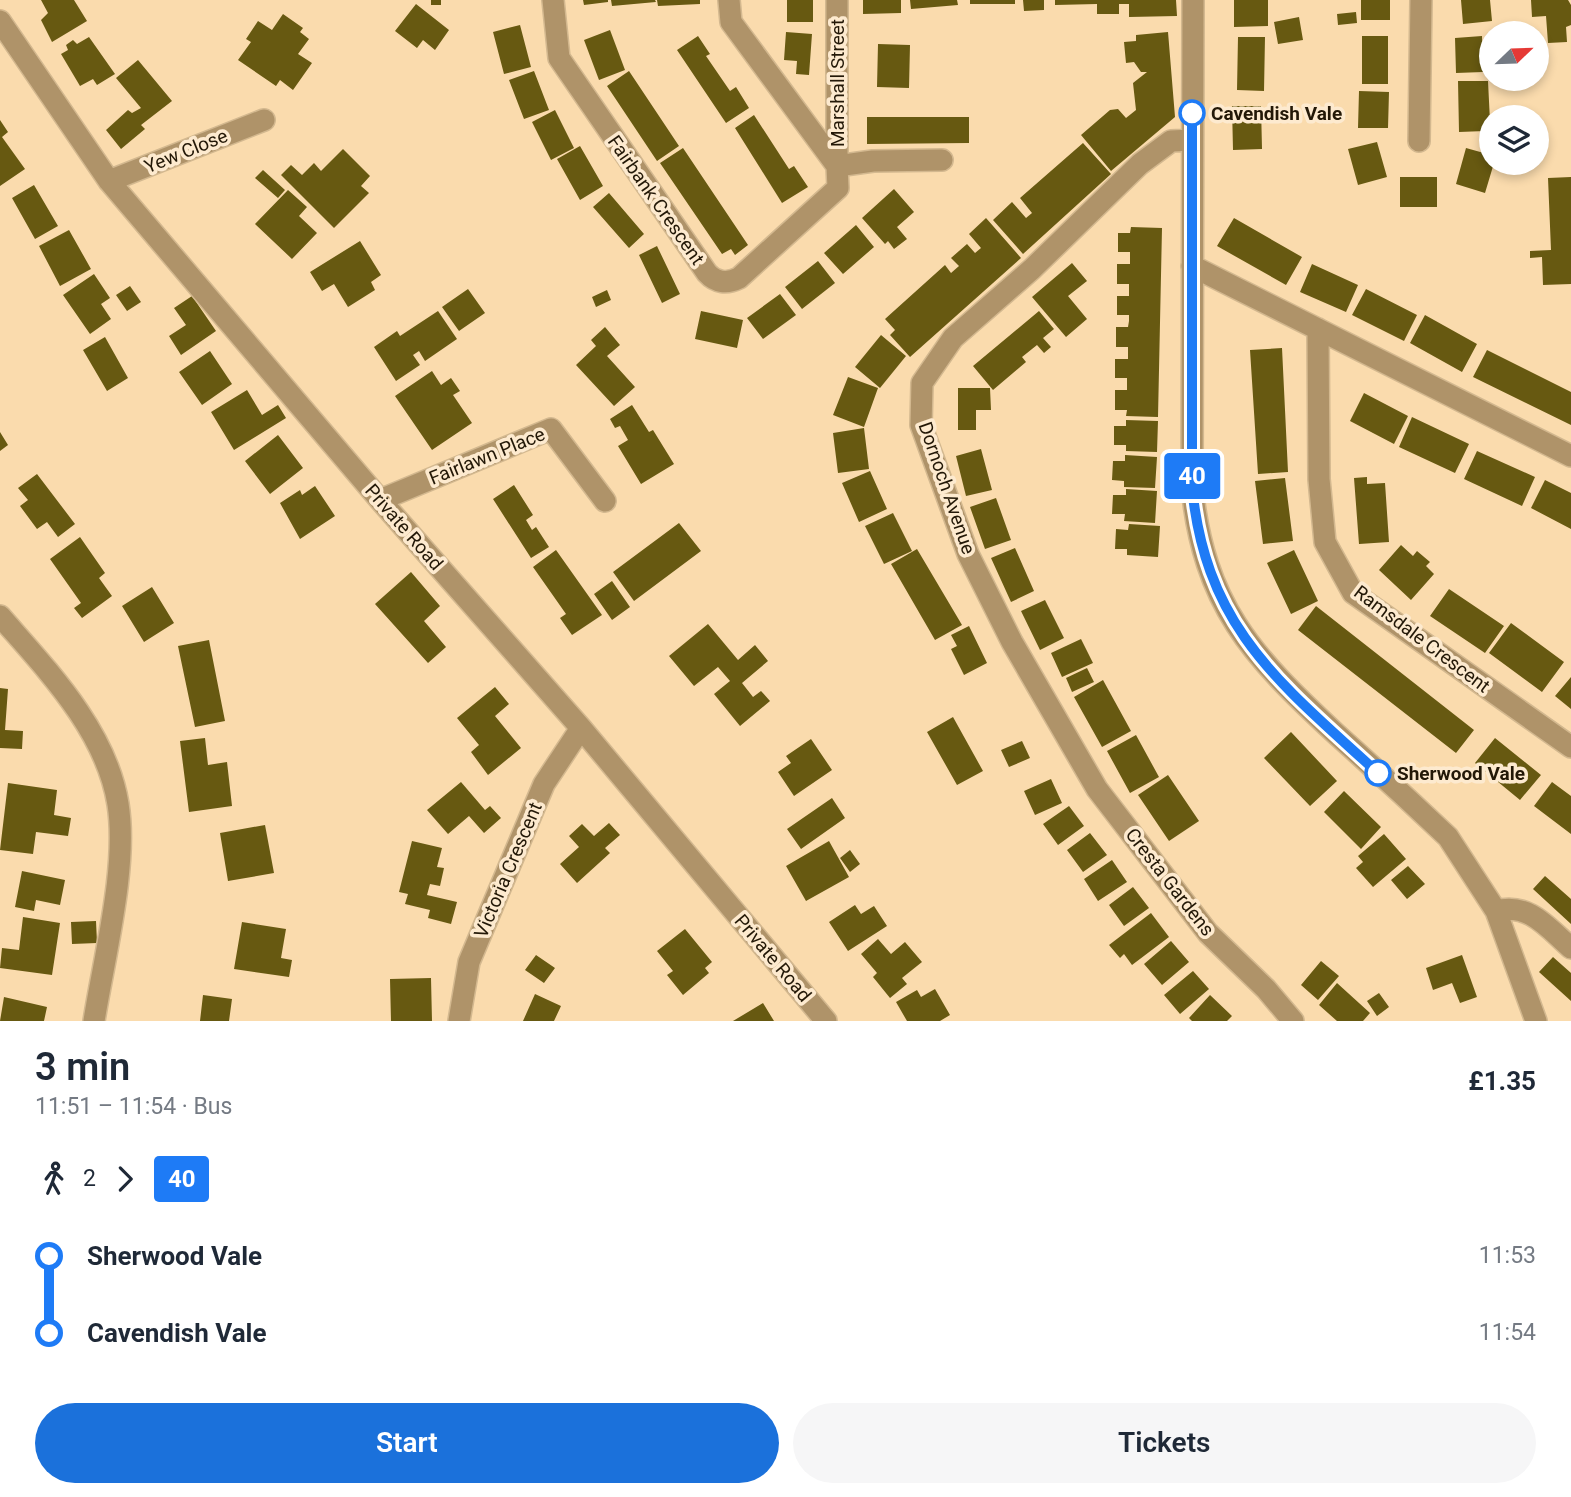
<!DOCTYPE html>
<html lang="en">
<head>
<meta charset="utf-8">
<style>
  body { margin:0; font-family:Roboto,sans-serif; background:#f6f6f7; color:#1f2937; height:100vh; display:flex; flex-direction:column; font-size:26px; white-space:nowrap }
  * { box-sizing:border-box; margin:0 }
  p { font-size:23px; color:#747a83 }
  .icon { flex:none; width:38px; height:38px; fill:none; stroke:currentColor; stroke-width:2; stroke-linecap:round; stroke-linejoin:round }
  .map { position:relative; height:1021px; overflow:hidden }
  .panel { display:flex; flex-direction:column; background:#fff; flex:1 }
  .panel>* { flex:none }
  .badge { padding:0 14px; border-radius:5px; font-size:24px; line-height:46px }
  .needle { width:46px; rotate:67deg }
  .tools { position:absolute; left:1479px; top:21px; display:grid; gap:14px }
  .tools a { display:grid; place-items:center; width:70px; height:70px; border-radius:50%; background:#fff; box-shadow:0 4px 10px #0003; font-size:35px }
  .map>.badge { position:absolute; translate:-50% -50%; box-shadow:0 0 0 4px #fff }
  .legs { display:flex; align-items:center; gap:10px; height:77px; padding:0 35px; font-size:23px }
  .legs p { margin-inline-start:auto }
  .overview { display:flex; align-items:center; justify-content:space-between; height:119px; padding:0 35px }
  h1 { font-size:38px; font-weight:600; line-height:52px }
  .action { display:flex; gap:14px; margin-top:auto; padding:14px 35px }
  .action a { flex:1; height:80px; border-radius:42px; background:#1b71db; color:#fff; font-size:28px; font-weight:600; line-height:80px; text-align:center }
  .action a+a { background:#f6f6f7; color:#1f2937 }
  ul { padding:0 35px; list-style:none }
  li { display:flex; align-items:center; gap:24px; height:77px; font-size:26px }
  li i { display:grid; place-items:center; width:10px; height:100%; margin:0 9px; background:currentColor }
  li i::after { content:''; width:18px; height:18px; margin:-9px; border:5px solid; border-radius:50%; background:#fff }
  li p { margin-inline-start:auto }
  li:first-child i { background:linear-gradient(#0000 50%,currentColor 0) }
  li:last-child i { background:linear-gradient(currentColor 50%,#0000 0) }
  .map>svg:first-child { display:block }
  .building { fill:#675911 }
  .lines { fill:none; stroke-linecap:round; stroke-linejoin:round }
  .minor-casing { stroke:#d3b88f; stroke-width:24 }
  .minor { stroke:#af9369; stroke-width:21 }
  .line-1-casing { stroke:#fff; stroke-width:16 }
  .line-1 { stroke:#1e7bf6; stroke-width:10 }
  .stop-1-dot { fill:#fff; stroke:#1e7bf6; stroke-width:3.5 }
  .labels { text-anchor:middle; dominant-baseline:central; stroke-width:7; stroke-linejoin:round; paint-order:stroke }
  .street-label { font-size:19px; fill:#231807; stroke:#fdeacf }
  .stop-label { font-size:19px; font-weight:bold; fill:#231807; stroke:#fdeacf; text-anchor:start }
</style>
</head>
<body>
<div class="map">
<svg width="1571" height="1021" viewBox="0 0 1571 1021">
  <rect width="100%" height="100%" fill="#fadbad"/>
  <path class="building" d="M41,0H74L87,21L52,42L41,20L48,13Z
    M431,0H441V5H431Z
    M583,0H608V2L584,5Z
    M611,0H655L656,2L612,6Z
    M657,0H700V4L658,6Z
    M787,0H813V22H787Z
    M863,0H901V13L863,14Z
    M910,0H957L958,5L911,9Z
    M970,0H1015V4H970Z
    M1023,0H1044V10L1024,11Z
    M1055,0H1176L1177,16L1129,17V4H1119V14H1097V4L1055,5Z
    M1234,0H1268V26L1234,27Z
    M1361,0H1390V20H1361Z
    M1461,0H1490L1492,21L1463,24Z
    M1531,0H1568L1571,5V25L1566,27L1567,42L1548,43L1546,16L1532,17Z
    M416,4L449,30L435,50L423,40L417,48L395,31Z
    M1356,12L1357,23L1338,25L1337,14Z
    M283,14L303,28L300,32L309,39L298,54L312,63L293,90L280,80L276,86L238,60L251,42L246,39L258,21L272,30Z
    M1299,17L1303,40L1278,44L1274,22Z
    M520,25L531,67L504,74L493,32Z
    M610,30L625,70L599,80L584,40Z
    M786,32L812,34L809,75L796,74L797,61L784,60Z
    M1168,32L1175,117L1111,171L1081,135L1110,110L1118,109L1126,118L1136,110L1133,83L1147,72H1141L1134,62L1126,63L1124,42L1136,41V35Z
    M698,36L710,54L706,56L730,91L736,87L749,108L726,123L677,50Z
    M1362,36H1388V84H1362Z
    M1482,36L1483,72L1456,73L1455,38Z
    M89,37L115,74L97,85L93,79L80,86L61,54L68,50L66,45L73,40L77,44Z
    M1238,37H1265L1264,91L1237,90Z
    M878,44L910,45L909,88L877,87Z
    M138,60L172,101L141,125L145,129L121,149L106,130L128,110L132,113L141,108L116,78Z
    M534,71L549,110L524,119L509,80Z
    M629,71L679,146L657,161L607,86Z
    M1458,81H1488L1491,142H1486L1485,131L1459,132Z
    M1359,91L1389,92L1388,128H1358Z
    M1232,106H1261L1262,149L1233,150Z
    M555,110L574,148L551,160L532,122Z
    M754,115L789,169L794,166L808,187L782,203L735,128Z
    M867,117H969V143L867,144Z
    M0,120L8,132L2,137L25,169L0,186Z
    M1377,142L1387,177L1358,185L1348,149Z
    M1083,143L1111,174L1023,254L993,220L1012,202L1026,218L1032,213L1020,198Z
    M580,146L603,186L580,200L557,159Z
    M683,148L748,245L735,255L731,249L722,254L660,163Z
    M1466,148L1491,155V163H1494L1485,193L1456,184Z
    M343,149L370,176L361,186L369,193L334,228L281,175L291,165L302,175L314,163L321,171Z
    M263,170L285,190L278,198L255,178Z
    M1400,177H1437V207H1400Z
    M1571,177V284L1543,285L1542,257L1530,258V251L1551,250L1548,178Z
    M34,185L58,226L35,239L12,198Z
    M894,189L914,212L897,227L907,239L894,249L888,241L885,244L862,218Z
    M288,190L307,207L299,216L317,233L292,259L255,224Z
    M609,193L644,234L629,248L593,207Z
    M986,218L1021,258L910,357L890,335L895,330L885,319L945,265L951,273L959,266L951,258L967,244L975,253L981,248L969,234Z
    M1234,218L1302,257L1286,285L1217,246Z
    M856,225L874,247L843,274L824,253Z
    M1131,227L1162,228L1158,417L1126,416L1127,410H1115V390H1127V378H1115V359H1128V347H1116V327H1128L1129,321V315H1117V296H1129V284H1117V264H1130V252H1118V233H1130Z
    M69,230L91,269L60,286L39,246Z
    M360,241L381,275L371,282L375,290L348,307L334,284L322,291L310,272Z
    M657,246L680,294L662,303L639,255Z
    M818,261L835,283L802,309L785,287Z
    M1072,263L1087,281L1068,296L1087,319L1066,337L1032,297Z
    M1312,264L1358,285L1346,312L1300,292Z
    M94,274L110,298L101,304L111,319L90,334L63,295Z
    M130,286L141,302L127,311L116,295Z
    M468,289L485,313L459,331L442,307Z
    M1366,289L1417,315L1404,341L1352,315Z
    M607,290L611,300L596,307L592,297Z
    M780,294L796,315L763,339L747,318Z
    M192,296L216,331L181,355L169,336L186,325L174,308Z
    M438,311L457,339L425,361L419,351L413,355L420,365L396,381L374,347L397,331L400,336Z
    M701,311L743,320L737,348L695,339Z
    M1039,311L1054,329L1043,338L1051,347L1044,353L1037,345L1022,357L1026,362L993,390L973,366Z
    M1425,315L1477,344L1462,372L1410,343Z
    M605,327L620,345L607,356L635,387L614,406L576,365L596,346L591,340Z
    M881,335L906,356L880,388L855,367Z
    M105,337L128,378L107,391L83,350Z
    M1282,348L1288,472L1258,474L1250,350Z
    M1487,350L1571,392V425L1473,377Z
    M210,351L232,384L202,405L179,372Z
    M432,371L441,385L451,378L460,391L453,395L472,423L432,450L395,396Z
    M848,377L878,388L864,427L833,415Z
    M958,388H990L991,410H976V430H958Z
    M247,390L262,415L278,405L286,418L234,450L211,412Z
    M1364,393L1408,416L1394,444L1350,421Z
    M632,405L649,432L653,430L674,464L641,484L618,446L628,440L620,426L615,428L610,419Z
    M1412,417L1469,444L1455,473L1399,447Z
    M1126,420L1158,421L1157,452L1126,451V445H1114V426H1126Z
    M864,428L869,469L838,473L833,433Z
    M0,432L8,445L0,451Z
    M278,435L303,468L270,494L245,461Z
    M981,449L992,490L966,496L956,456Z
    M1477,451L1535,477L1522,506L1464,479Z
    M1125,455L1157,457L1155,488L1124,487V481L1112,480L1113,461H1125Z
    M870,471L887,509L859,522L842,483Z
    M37,474L75,524L58,537L47,522L37,529L20,506L28,500L18,488Z
    M1367,477V484L1385,483L1389,542L1359,544L1354,478Z
    M1285,478L1293,541L1263,544L1255,481Z
    M1545,480L1571,493V529L1531,508Z
    M514,485L533,515L526,520L532,530L536,527L549,547L531,558L493,499Z
    M315,486L335,516L300,539L280,503L300,490L302,495Z
    M1126,489L1157,491L1155,523L1124,521L1125,514H1112L1113,495H1126Z
    M996,498L1011,540L985,549L970,507Z
    M893,513L912,551L884,564L865,526Z
    M679,523L701,551L634,601L613,572Z
    M1129,524L1160,526L1158,557L1127,555V549H1115L1116,529L1128,530Z
    M80,537L105,573L99,578L112,596L82,618L74,608L81,603L50,559Z
    M1401,545L1413,556L1417,551L1430,562L1426,566L1434,574L1411,600L1379,570Z
    M1015,548L1034,591L1011,602L991,558Z
    M917,549L962,625L935,640L891,564Z
    M556,550L602,615L572,635L560,618L566,614L533,567Z
    M1294,550L1318,601L1291,614L1267,563Z
    M411,572L440,606L424,621L446,647L428,663L375,604Z
    M612,581L630,607L612,620L594,594Z
    M152,587L174,623L144,642L122,606Z
    M1449,589L1504,626L1485,653L1430,616Z
    M1045,600L1064,638L1040,650L1021,611Z
    M1316,606L1474,730L1456,753L1298,630Z
    M1511,623L1564,662L1542,692L1489,653Z
    M708,624L738,660L755,645L768,661L742,683L753,697L761,691L770,701L740,726L714,694L730,681L718,667L694,686L669,656Z
    M969,626L987,663L964,675L951,649L957,646L951,635Z
    M1081,639L1093,663L1062,677L1051,653Z
    M209,640L225,721L195,727L178,646Z
    M1087,668L1094,682L1072,692L1066,678Z
    M1571,677V709L1555,696Z
    M1103,680L1131,731L1102,747L1074,697Z
    M495,687L509,704L495,716L521,748L488,775L471,752L479,745L457,718Z
    M0,688L8,689L5,730L23,731L22,749L0,748Z
    M953,717L983,771L957,785L927,732Z
    M1291,732L1337,781L1310,806L1264,758Z
    M1136,735L1159,777L1130,793L1107,751Z
    M205,738L208,765L227,762L232,806L189,812L180,741Z
    M1495,738L1541,775L1520,800L1475,763Z
    M811,739L832,770L794,796L778,772L791,763L786,756Z
    M1022,741L1030,758L1009,767L1001,750Z
    M1168,775L1199,821L1169,841L1138,795Z
    M1051,779L1062,803L1035,815L1024,791Z
    M461,782L485,810L490,806L501,818L484,833L469,816L448,834L427,810Z
    M1552,782L1571,796V834L1534,806Z
    M8,783L57,790L54,815L71,818L68,836L36,832L33,854L0,850Z
    M1344,791L1381,827L1361,849L1324,812Z
    M832,798L845,818L801,849L787,829Z
    M1069,806L1084,826L1058,845L1043,824Z
    M609,823L620,835L605,848L610,853L577,883L560,864L579,847L569,836L582,824L594,836Z
    M265,825L274,873L228,881L220,833Z
    M1090,833L1107,855L1083,872L1067,850Z
    M1384,834L1406,859L1373,887L1356,868L1363,862L1358,856Z
    M412,841L442,848L437,867L444,868L440,886L430,884L427,895L457,902L451,924L428,918L430,910L405,904L408,894L399,892Z
    M829,841L849,877L806,901L786,866Z
    M850,850L860,864L850,872L840,858Z
    M1112,860L1127,882L1098,901L1084,879Z
    M1408,866L1425,884L1407,899L1391,880Z
    M22,871L65,880L60,905L36,900L34,911L15,907Z
    M1545,876L1571,899V924L1533,889Z
    M1133,887L1149,908L1124,926L1109,905Z
    M855,905L861,914L874,906L887,926L848,951L829,922Z
    M1151,913L1169,937L1132,965L1124,954L1120,958L1109,945Z
    M23,917L60,923L52,975L0,968L2,948L19,950Z
    M96,921L97,943L72,944L71,922Z
    M242,922L286,929L281,958L292,960L289,977L234,969Z
    M685,929L712,962L705,968L709,973L683,995L667,975L673,971L657,951Z
    M878,939L891,954L905,942L922,962L902,978L907,984L890,998L873,977L877,973L861,954Z
    M1171,941L1189,962L1162,985L1144,964Z
    M536,955L555,968L544,983L525,970Z
    M1462,955L1477,997L1460,1003L1452,983L1433,990L1426,968Z
    M1553,957L1571,973V1001L1539,972Z
    M1321,961L1339,976L1318,1000L1301,985Z
    M1193,971L1209,989L1180,1014L1164,995Z
    M431,978L432,1021H391L390,979Z
    M1337,983L1370,1013L1363,1021H1337L1319,1005Z
    M935,989L950,1015L940,1021H907L896,1002L917,990L921,997Z
    M1379,993L1389,1007L1377,1016L1367,1001Z
    M535,994L561,1006L554,1021H523Z
    M203,995L232,999L229,1021H200Z
    M1210,995L1232,1016L1227,1021H1192L1189,1018Z
    M4,997L47,1007L44,1021H0Z
    M763,1003L774,1021H733Z"/>
  <g class="lines">
    <defs>
      <path id="minor" d="M553,0L559,58L707,273C716,283 727,284 739,278L838,188L837,166L731,22L729,0
        M837,0V166L873,161L942,160
        M1193,0L1192,487C1204,605 1251,655 1335,733C1373,767 1411,802 1448,837L1496,911L1536,1021
        M0,21L109,181L380,500L581,728L826,1021
        M1192,140L1171,141L1140,164L1032,269L953,338L922,383L921,425L968,554L1012,642L1097,789L1208,933L1266,989L1293,1021
        M1419,141L1421,0
        M109,181L264,120
        M1192,266L1571,456
        M1318,329L1319,479L1325,542L1353,593L1571,747
        M380,500L551,429L605,501
        M0,616C47,670 106,730 118,804C128,867 104,957 94,1021
        M1496,911C1529,902 1548,928 1571,948
        M459,1021L469,962L544,784L581,728"/>
    </defs>
    <use href="#minor" class="minor-casing"/>
    <use href="#minor" class="minor"/>
  </g>
  <g class="lines">
    <defs>
      <path id="line-1" d="M1192,113V487C1206,629 1280,683 1378,773"/>
    </defs>
    <use href="#line-1" class="line-1-casing"/>
    <use href="#line-1" class="line-1"/>
  </g>
  <g class="stop-1-dot">
    <circle cx="1192" cy="113" r="12"/>
    <circle cx="1378" cy="773" r="12"/>
  </g>
  <g class="labels">
    <g class="street-label">
      <text transform="translate(837 83) rotate(-90)">Marshall Street</text>
      <text transform="translate(186 151) rotate(-22)">Yew Close</text>
      <text transform="translate(656 200) rotate(55)">Fairbank Crescent</text>
      <text transform="translate(487 456) rotate(-22)">Fairlawn Place</text>
      <text transform="translate(947 488) rotate(71)">Dornoch Avenue</text>
      <text transform="translate(404 527) rotate(49)">Private Road</text>
      <text transform="translate(1422 639) rotate(37)">Ramsdale Crescent</text>
      <text transform="translate(508 870) rotate(-67)">Victoria Crescent</text>
      <text transform="translate(1170 882) rotate(52)">Cresta Gardens</text>
      <text transform="translate(773 958) rotate(50)">Private Road</text>
    </g>
    <g class="stop-label">
      <text x="1211" y="113">Cavendish Vale</text>
      <text x="1397" y="773">Sherwood Vale</text>
    </g>
  </g>
</svg>
<div class="tools">
<a><svg class="needle" viewBox="-14 -14 28 28"><path d="M0-13l5 13h-10z" fill="#e53935"/><path d="M0 13l5-13h-10z" fill="#747a83"/></svg></a>
<a><svg class="icon" aria-label="layers" viewBox="0 0 24 24"><path d="M12 4l9 5-9 5-9-5zM3 14l9 5 9-5"/></svg></a>
</div>
<b class="badge" style="left:1192px;top:476px;background:#1e7bf6;color:#fff">40</b>
</div>
<section class="panel">
<div class="overview"><div><h1>3 min</h1><p>11:51 – 11:54 · Bus</p></div><b>£1.35</b></div>
<div class="legs"><svg class="icon" aria-label="walk" viewBox="0 0 24 24"><circle cx="13" cy="4" r="2"/><path d="M13 8l-2 6 4 7M11 14l-3 7M7 12l3-4h3l4 4"/></svg>2<svg class="icon" aria-label="forward" viewBox="0 0 24 24"><path d="M9 5l7 7-7 7"/></svg><b class="badge" style="background:#1e7bf6;color:#fff">40</b></div>
<ul>
<li><i style="color:#1e7bf6"></i><b>Sherwood Vale</b><p>11:53</p></li>
<li><i style="color:#1e7bf6"></i><b>Cavendish Vale</b><p>11:54</p></li>
</ul>
<div class="action"><a>Start</a><a>Tickets</a></div>
</section>
</body>
</html>
